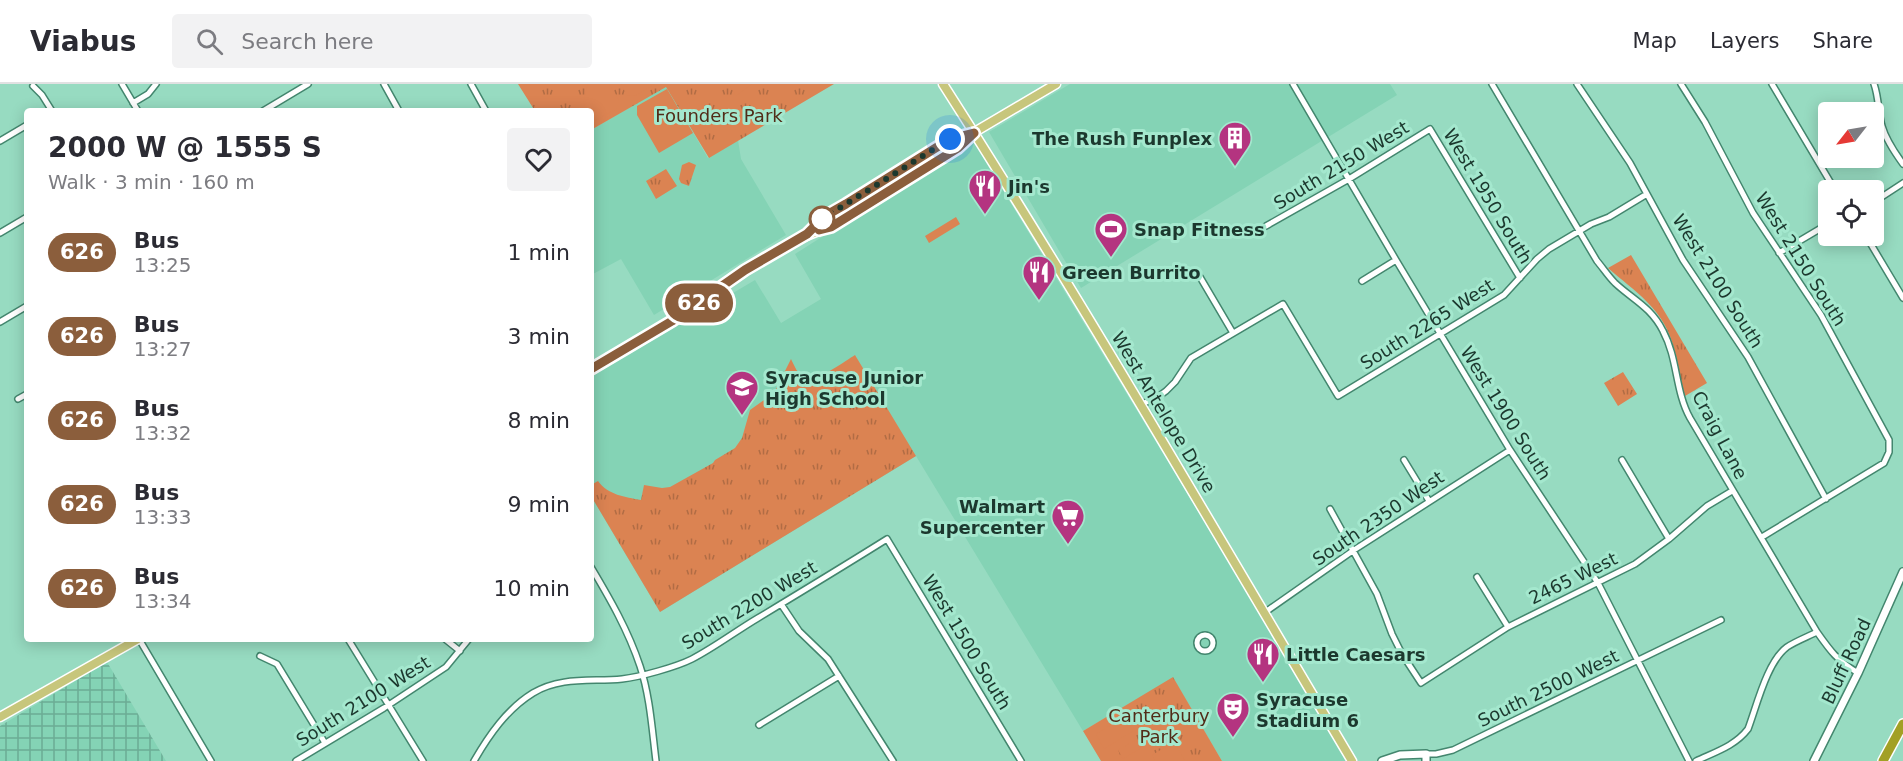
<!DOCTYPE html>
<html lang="en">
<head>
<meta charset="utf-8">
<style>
  body { margin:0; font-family:"DejaVu Sans",sans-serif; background:#f2f2f3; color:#2b2b33; height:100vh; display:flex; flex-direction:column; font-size:22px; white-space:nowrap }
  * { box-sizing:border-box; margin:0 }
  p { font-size:20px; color:#7c7c81 }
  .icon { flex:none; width:33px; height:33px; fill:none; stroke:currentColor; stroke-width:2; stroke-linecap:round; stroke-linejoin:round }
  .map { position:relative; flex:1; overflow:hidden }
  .side { position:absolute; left:24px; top:24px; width:570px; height:534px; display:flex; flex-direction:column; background:#fff; border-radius:6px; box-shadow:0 3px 15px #0003 }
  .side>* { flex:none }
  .badge { padding:0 12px; border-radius:20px; font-size:21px; line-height:39px }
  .needle { width:39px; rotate:239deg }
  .fabs { position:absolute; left:1818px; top:18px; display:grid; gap:12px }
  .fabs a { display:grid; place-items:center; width:66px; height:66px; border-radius:6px; background:#fff; box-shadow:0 3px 15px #0003; font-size:30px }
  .you { position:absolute; width:30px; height:30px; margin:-15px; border:4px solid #fff; border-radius:50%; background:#1a73e8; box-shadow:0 0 0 9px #1a73e833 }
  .map>.badge { position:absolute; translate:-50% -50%; box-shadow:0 0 0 3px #fff }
  .round { display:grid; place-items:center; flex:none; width:63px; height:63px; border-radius:6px; background:#f2f2f3 }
  .overview { display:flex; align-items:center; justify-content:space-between; height:102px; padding:0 24px }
  h1 { font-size:28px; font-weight:700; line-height:45px }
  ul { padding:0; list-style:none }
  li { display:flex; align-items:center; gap:18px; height:84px; padding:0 24px }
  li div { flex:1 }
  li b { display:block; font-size:22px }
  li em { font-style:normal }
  li .badge { min-width:66px; font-weight:700; text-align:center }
  header { display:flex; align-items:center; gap:36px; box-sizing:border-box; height:84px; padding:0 30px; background:#fff; border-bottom:2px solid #e1e1e2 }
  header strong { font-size:28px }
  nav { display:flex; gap:33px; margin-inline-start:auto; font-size:21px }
  .search { width:420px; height:54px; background:#f2f2f3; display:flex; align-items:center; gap:15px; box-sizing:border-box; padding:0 21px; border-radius:6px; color:#7c7c81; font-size:22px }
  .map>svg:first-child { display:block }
  .built { fill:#84d3b5 }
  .industrial { fill:url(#industrial-grid) }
  .grass { fill:url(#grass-tufts) }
  .garden { fill:#db8352 }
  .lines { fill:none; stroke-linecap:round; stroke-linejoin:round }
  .minor-casing { stroke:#43866e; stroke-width:8 }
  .tertiary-casing { stroke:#43866e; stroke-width:10 }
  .primary-casing { stroke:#fff; stroke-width:11 }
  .motorway-casing { stroke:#fff; stroke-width:12 }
  .minor { stroke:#fff; stroke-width:5 }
  .tertiary { stroke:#fff; stroke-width:7 }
  .primary { stroke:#c7c67c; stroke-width:8 }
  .motorway { stroke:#a2a024; stroke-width:9 }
  .line-casing { stroke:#fff; stroke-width:14 }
  .line { stroke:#8b5e3c; stroke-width:9 }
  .walk { stroke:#1c382e; stroke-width:6; stroke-dasharray:0 10.8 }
  .stop-dot { fill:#fff; stroke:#8b5e3c; stroke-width:3 }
  .labels { text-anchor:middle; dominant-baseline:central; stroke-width:6; stroke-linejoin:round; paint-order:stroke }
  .park-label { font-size:18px; fill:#512c18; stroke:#a4e8ce }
  .poi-label { font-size:18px; font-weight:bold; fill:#1c382e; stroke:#a4e8ce; text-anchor:start }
  .street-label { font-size:18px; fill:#1c382e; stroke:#a4e8ce }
</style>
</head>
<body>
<header>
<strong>Viabus</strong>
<div class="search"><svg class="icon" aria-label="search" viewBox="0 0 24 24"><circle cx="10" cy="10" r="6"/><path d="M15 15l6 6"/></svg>Search here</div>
<nav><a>Map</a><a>Layers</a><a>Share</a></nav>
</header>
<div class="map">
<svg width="1903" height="677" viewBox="0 0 1903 677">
  <defs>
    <pattern id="industrial-grid" width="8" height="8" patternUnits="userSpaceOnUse" patternTransform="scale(1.5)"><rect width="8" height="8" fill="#84d3b5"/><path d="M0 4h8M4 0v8" fill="none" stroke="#6bac94"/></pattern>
    <pattern id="grass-tufts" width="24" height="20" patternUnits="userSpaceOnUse" patternTransform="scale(1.5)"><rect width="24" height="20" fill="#db8352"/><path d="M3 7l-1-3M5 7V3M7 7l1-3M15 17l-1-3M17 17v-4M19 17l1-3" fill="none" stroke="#b16c44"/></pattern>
  </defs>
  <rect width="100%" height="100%" fill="#97dbc1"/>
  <path class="built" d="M1070,0H1390L1397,11L1081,204L989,48Z
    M666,2L708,74L738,56L741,75L786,151L654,231L621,175L591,191V46Z
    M973,57L1350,677H1222L1173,594L1083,647L916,372L660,528L591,412V293L755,196L781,239L821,215L795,170Z"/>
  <path class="industrial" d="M107,578L166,677H0V642Z"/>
  <path class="grass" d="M518,0H834L709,74L666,3L591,46V27H535Z
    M689,78L696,81L689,102L681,99L679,95L682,81Z
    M666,85L677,102L656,115L646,97Z
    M1631,171L1707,299L1685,312C1675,274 1677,248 1647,218C1635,205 1621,196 1608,184Z
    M855,271L916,372L660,528L591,412V401L598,397C608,411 625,413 641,416L644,401L662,404L670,403L713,379L715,376L735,364L742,354L750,326L774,309L791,275C794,281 798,291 804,294C814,300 845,277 855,271Z
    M1623,288L1637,310L1618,322L1604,299Z
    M1173,593L1222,677H1101L1083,647Z"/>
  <path class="garden" d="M588,0H609L619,16L616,25L595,37L591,31V27H589L583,18Z
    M621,0H655L635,12L627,11Z
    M729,0H752L736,12Z
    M667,5L693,49L659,69L637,31V22Z
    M956,133L960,140L929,159L925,152Z
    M1124,633L1133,647L1104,665L1096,650Z
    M1136,656L1141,664L1123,675L1118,666Z
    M1174,658L1185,677H1155L1152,671Z"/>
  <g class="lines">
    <defs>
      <path id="minor" d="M122,0L138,27
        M384,0L399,27
        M471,0L486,27
        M1293,0L1396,176L1510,366L1598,499L1689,677
        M1492,0L1597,177C1603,184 1608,192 1615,199C1632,215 1651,223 1663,247C1678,275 1675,307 1690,334L1817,548C1831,568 1837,576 1858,589
        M1577,0L1630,79L1683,176L1748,273L1826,415
        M1681,0L1705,38L1753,129L1821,231L1889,356V368L1884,379L1762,453
        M1772,0L1835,106
        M1874,0C1879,14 1878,28 1882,42C1886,56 1895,69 1903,80
        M33,2L42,11L52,27
        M133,19L148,10L156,0
        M263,27L308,0
        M0,57L27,41
        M1874,118L1903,99
        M1266,142L1349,95L1430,45L1520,194
        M0,149L27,133
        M1866,152L1903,214
        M1779,169L1828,140
        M1200,193L1233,249
        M1362,197L1396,176
        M0,238L27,222
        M18,315L27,310
        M1141,320L1155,315L1166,307L1175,298L1191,274L1283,220L1338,312L1504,211L1537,175L1549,165L1591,140L1609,133L1647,110
        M1404,376L1429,417
        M1622,376L1669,455
        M1330,425L1377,510L1392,550L1402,570L1421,599L1508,543L1635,480L1669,455L1707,422L1732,407
        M591,483C610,515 628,546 640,582C650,612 652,645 656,677
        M1477,493L1508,543
        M781,520L799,547L828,575L893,677
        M1264,529L1354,466L1510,366
        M1197 559a8 8 0 1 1 16 0a8 8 0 1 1-16 0Z
        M139,555L211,677
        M348,555L423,677
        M445,555L460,567
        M260,572L277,580L325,659
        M759,641L839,592
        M1426,670H1436L1453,666L1721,536
        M296,677L384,624L446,583L469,555
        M474,677C489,651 507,625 533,609C561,592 592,598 622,595C640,593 676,583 692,575C715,563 736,547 758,534C801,508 844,482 887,455L1021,677
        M1696,677C1715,668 1735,662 1748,645C1757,621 1767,578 1787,563C1796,557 1807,553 1817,548"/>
      <path id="tertiary" d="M1382,677L1400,671L1426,670V677
        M1814,677L1858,589L1903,488"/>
      <path id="primary" d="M943,0C1085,222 1217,450 1352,677
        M808,149L825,132L950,55L973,49L1056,0
        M591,285C632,261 673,237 712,210C750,184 786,156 831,143L958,64L973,49
        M0,633L138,555"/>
      <path id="motorway" d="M1883,677L1903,640"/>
    </defs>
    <use href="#minor" class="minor-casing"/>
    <use href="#tertiary" class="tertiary-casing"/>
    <use href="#primary" class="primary-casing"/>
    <use href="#motorway" class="motorway-casing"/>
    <use href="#minor" class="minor"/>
    <use href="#tertiary" class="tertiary"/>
    <use href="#primary" class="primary"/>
    <use href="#motorway" class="motorway"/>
  </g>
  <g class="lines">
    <defs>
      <path id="line" d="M591,285L672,237L745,186L807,150L825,132L846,120L950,55L974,49L958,64L831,143L819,146"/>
    </defs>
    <use href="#line" class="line-casing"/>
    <use href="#line" class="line"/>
    <path class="walk" d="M822,135L950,55"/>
  </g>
  <defs>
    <symbol id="building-pin" viewBox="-11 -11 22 30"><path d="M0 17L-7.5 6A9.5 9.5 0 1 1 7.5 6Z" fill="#b43480" stroke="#a4e8ce"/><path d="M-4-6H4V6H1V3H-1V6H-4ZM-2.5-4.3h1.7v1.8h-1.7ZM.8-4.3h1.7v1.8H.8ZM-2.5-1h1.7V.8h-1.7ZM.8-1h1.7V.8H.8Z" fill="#fff"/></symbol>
    <symbol id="restaurant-pin" viewBox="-11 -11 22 30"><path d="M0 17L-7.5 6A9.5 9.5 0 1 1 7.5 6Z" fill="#b43480" stroke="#a4e8ce"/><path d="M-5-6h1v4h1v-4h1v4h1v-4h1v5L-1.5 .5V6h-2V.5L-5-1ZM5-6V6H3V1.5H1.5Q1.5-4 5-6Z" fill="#fff"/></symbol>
    <symbol id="stadium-pin" viewBox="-11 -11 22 30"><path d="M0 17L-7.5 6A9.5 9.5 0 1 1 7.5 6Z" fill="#b43480" stroke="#a4e8ce"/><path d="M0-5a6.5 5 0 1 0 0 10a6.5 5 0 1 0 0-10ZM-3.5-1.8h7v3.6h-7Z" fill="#fff"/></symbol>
    <symbol id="school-pin" viewBox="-11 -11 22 30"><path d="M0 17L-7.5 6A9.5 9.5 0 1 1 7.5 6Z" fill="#b43480" stroke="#a4e8ce"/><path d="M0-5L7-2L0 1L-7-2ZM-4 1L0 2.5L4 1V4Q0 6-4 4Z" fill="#fff"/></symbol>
    <symbol id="supermarket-pin" viewBox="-11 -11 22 30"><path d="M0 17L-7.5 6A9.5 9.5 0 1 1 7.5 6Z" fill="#b43480" stroke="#a4e8ce"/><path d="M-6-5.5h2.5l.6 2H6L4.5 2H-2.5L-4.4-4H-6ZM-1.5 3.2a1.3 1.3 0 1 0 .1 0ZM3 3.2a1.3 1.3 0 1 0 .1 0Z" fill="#fff"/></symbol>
    <symbol id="theatre-pin" viewBox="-11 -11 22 30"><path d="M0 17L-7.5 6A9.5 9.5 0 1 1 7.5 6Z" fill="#b43480" stroke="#a4e8ce"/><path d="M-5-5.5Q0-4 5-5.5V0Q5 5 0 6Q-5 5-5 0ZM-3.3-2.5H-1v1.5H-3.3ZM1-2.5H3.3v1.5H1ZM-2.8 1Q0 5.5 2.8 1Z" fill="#fff"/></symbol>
  </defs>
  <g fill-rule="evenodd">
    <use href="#building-pin" x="1216" y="35" width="38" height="52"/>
    <use href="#restaurant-pin" x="966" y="83" width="38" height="52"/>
    <use href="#stadium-pin" x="1092" y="126" width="38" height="52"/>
    <use href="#restaurant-pin" x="1020" y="169" width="38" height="52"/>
    <use href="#school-pin" x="723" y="284" width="38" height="52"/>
    <use href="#supermarket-pin" x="1049" y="413" width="38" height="52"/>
    <use href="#restaurant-pin" x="1244" y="551" width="38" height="52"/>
    <use href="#theatre-pin" x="1214" y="606" width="38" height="52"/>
  </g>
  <circle class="stop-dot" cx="822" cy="135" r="12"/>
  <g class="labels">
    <g class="park-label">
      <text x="719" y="31">Founders Park</text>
      <text x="1159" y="631">Canterbury<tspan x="1159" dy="21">Park</tspan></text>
    </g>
    <g class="poi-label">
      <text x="1212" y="54" text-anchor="end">The Rush Funplex</text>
      <text x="1008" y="102">Jin's</text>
      <text x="1134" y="145">Snap Fitness</text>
      <text x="1062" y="188">Green Burrito</text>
      <text x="765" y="293">Syracuse Junior<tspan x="765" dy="21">High School</tspan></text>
      <text x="1045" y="422" text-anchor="end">Walmart<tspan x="1045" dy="21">Supercenter</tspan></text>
      <text x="1286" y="570">Little Caesars</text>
      <text x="1256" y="615">Syracuse<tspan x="1256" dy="21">Stadium 6</tspan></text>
    </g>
    <g class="street-label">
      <text transform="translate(1341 81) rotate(-31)">South 2150 West</text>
      <text transform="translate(1488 112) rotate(59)">West 1950 South</text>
      <text transform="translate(1801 175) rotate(58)">West 2150 South</text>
      <text transform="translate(1718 197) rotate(58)">West 2100 South</text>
      <text transform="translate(1427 240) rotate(-32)">South 2265 West</text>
      <text transform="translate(1164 328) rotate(59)">West Antelope Drive</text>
      <text transform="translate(1506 329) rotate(58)">West 1900 South</text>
      <text transform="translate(1720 351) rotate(62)">Craig Lane</text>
      <text transform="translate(1378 434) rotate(-34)">South 2350 West</text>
      <text transform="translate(1573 494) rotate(-26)">2465 West</text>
      <text transform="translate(749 521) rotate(-31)">South 2200 West</text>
      <text transform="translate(967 558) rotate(59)">West 1500 South</text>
      <text transform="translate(1846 577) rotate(-65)">Bluff Road</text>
      <text transform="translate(1548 604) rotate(-26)">South 2500 West</text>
      <text transform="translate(363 617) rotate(-32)">South 2100 West</text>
    </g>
  </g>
</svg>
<div class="fabs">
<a><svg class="needle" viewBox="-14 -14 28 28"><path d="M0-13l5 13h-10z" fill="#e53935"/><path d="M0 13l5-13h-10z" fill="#7c7c81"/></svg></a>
<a><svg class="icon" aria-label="locate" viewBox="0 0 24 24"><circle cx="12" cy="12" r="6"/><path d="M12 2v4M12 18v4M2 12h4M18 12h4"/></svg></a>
</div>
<div class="you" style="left:950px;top:55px"></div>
<b class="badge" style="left:699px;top:219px;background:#8b5e3c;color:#fff">626</b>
<section class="side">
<div class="overview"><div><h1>2000 W @ 1555 S</h1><p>Walk · 3 min · 160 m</p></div><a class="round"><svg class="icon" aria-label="heart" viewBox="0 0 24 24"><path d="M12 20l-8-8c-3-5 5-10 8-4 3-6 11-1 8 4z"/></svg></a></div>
<ul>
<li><span class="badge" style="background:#8b5e3c;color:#fff">626</span><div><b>Bus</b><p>13:25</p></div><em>1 min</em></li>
<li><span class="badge" style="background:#8b5e3c;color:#fff">626</span><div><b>Bus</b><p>13:27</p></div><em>3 min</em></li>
<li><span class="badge" style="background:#8b5e3c;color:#fff">626</span><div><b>Bus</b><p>13:32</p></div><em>8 min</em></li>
<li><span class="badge" style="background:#8b5e3c;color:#fff">626</span><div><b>Bus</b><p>13:33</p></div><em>9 min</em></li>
<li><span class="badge" style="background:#8b5e3c;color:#fff">626</span><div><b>Bus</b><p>13:34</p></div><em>10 min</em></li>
</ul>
</section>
</div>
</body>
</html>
